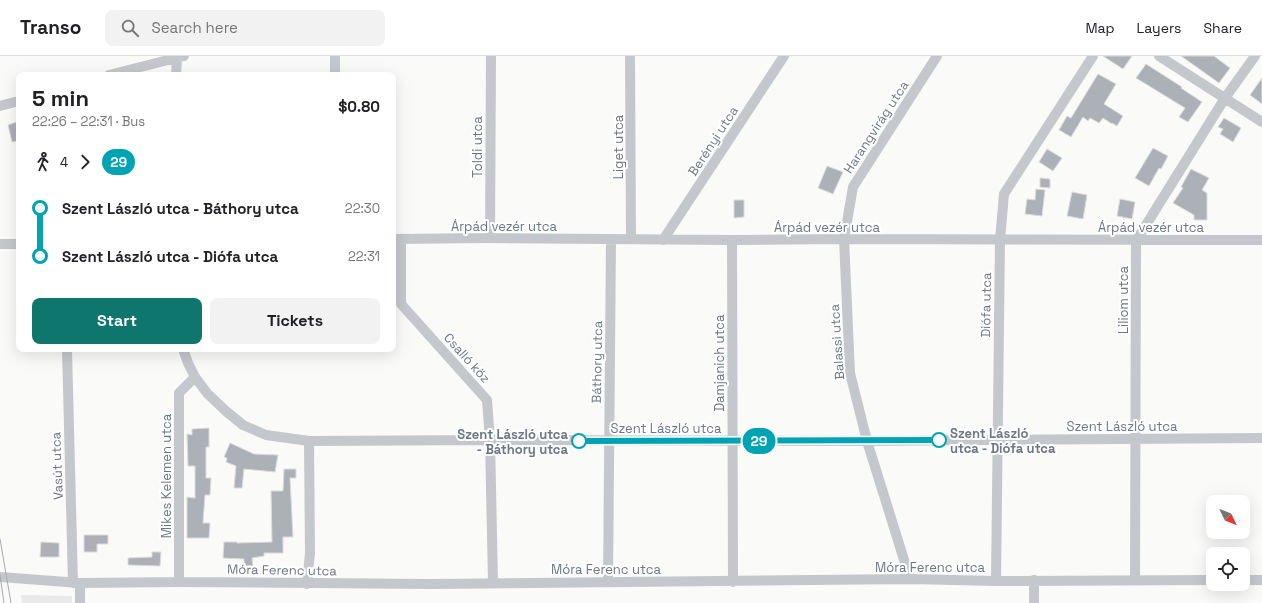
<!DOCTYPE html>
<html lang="en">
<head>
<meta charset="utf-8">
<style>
  body { margin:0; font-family:"Space Grotesk",sans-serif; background:#f2f2f2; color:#202124; height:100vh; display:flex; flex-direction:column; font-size:15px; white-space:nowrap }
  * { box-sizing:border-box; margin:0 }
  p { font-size:13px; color:#757577 }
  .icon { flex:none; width:22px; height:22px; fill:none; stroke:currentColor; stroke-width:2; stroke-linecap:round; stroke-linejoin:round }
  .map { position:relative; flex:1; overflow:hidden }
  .details { position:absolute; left:16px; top:16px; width:380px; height:280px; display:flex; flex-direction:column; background:#fff; border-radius:8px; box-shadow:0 4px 16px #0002 }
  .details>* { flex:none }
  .badge { padding:0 8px; border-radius:13px; font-size:14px; line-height:26px }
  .needle { width:26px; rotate:133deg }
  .tools { position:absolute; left:1206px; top:439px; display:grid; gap:8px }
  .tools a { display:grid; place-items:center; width:44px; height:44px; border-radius:8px; background:#fff; box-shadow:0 4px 16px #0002; font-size:20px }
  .map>.badge { position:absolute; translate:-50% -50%; box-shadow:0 0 0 2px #fff }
  .legs { display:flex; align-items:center; gap:6px; height:44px; padding:0 16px; font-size:13px }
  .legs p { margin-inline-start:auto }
  .headline { display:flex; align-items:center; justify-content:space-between; height:68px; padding:0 16px }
  h1 { font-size:22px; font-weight:600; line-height:30px }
  .primary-button { display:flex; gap:8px; margin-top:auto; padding:8px 16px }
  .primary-button a { flex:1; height:46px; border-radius:8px; background:#0f766e; color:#fff; font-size:16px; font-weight:600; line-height:46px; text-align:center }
  .primary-button a+a { background:#f2f2f2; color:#202124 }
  ul { padding:0 16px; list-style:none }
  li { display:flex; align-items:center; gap:14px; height:48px; font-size:15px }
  li i { display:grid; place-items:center; width:6px; height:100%; margin:0 5px; background:currentColor }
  li i::after { content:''; width:10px; height:10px; margin:-5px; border:3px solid; border-radius:50%; background:#fff }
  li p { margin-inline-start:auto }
  li:first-child i { background:linear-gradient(#0000 50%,currentColor 0) }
  li:last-child i { background:linear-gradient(currentColor 50%,#0000 0) }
  header { display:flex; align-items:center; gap:24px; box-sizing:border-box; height:56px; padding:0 20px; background:#fff; border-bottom:1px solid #e0e0e0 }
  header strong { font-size:19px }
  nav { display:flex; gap:22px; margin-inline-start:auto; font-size:14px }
  .search { width:280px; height:36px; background:#f2f2f2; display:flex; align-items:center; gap:10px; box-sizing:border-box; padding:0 14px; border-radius:8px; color:#757577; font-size:15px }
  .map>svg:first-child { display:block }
  .built { fill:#e8e9e8 }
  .building { fill:#acb1b8; stroke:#dcdcda }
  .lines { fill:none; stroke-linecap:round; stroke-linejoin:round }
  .minor { stroke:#c4c7cb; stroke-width:10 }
  .tram { stroke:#a6aab0; stroke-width:1 }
  .line-1-casing { stroke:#fff; stroke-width:9 }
  .line-1 { stroke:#00a3b4; stroke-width:6 }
  .stop-1-dot { fill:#fff; stroke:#00a3b4; stroke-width:2 }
  .labels { text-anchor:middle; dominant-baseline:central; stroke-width:4; stroke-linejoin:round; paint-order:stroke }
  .street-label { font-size:13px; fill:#6c7786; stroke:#fff }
  .stop-label { font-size:13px; font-weight:bold; fill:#6c7786; stroke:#fff; text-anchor:start }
</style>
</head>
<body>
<header>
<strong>Transo</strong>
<div class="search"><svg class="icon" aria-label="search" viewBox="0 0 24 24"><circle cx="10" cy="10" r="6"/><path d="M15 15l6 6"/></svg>Search here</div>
<nav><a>Map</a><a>Layers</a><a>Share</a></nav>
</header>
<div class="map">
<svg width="1262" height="547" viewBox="0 0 1262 547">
  <rect width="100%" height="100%" fill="#fafaf8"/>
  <path class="built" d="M21,539L72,540V547H22Z"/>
  <path class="building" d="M1103,0H1132L1123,13Z
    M1181,0H1214L1230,12L1219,27Z
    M1146,8L1182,31L1181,32L1202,46L1188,66L1179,61L1185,52L1136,22Z
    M1098,18L1116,28L1104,48L1123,60L1117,70L1112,67V68L1103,62L1099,67L1090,62L1088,65L1083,61L1071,81L1059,74L1067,60L1071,62Z
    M1262,22V48L1250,39Z
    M1224,62L1241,72L1233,86L1220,78L1223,73L1218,71Z
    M19,65V85L12,86L8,69Z
    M1153,92L1168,100L1161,113L1159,112L1149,130L1135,122Z
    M1047,93L1062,102L1053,115L1039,106Z
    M827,110L843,116L833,138L818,132Z
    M1191,113L1209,122L1202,134L1207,137V164H1194V159L1173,147L1183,132L1181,131Z
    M1040,122L1050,123V132L1040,131Z
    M1036,133L1045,134L1042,160L1025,158L1027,143L1035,144Z
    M1072,136L1087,139L1083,163L1067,160Z
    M1120,143L1135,146L1132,163L1117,160Z
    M734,144H744V161L734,162Z
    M209,372V391H206V422H211L210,439H205L203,467H210L209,482H187V441L195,442V410H188L187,378L192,379V373Z
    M230,387L254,398L278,399L275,416L244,413L242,432H234L236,410L226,406L227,402L224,401Z
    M284,413H296V422H290L293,481H283V497H264V500L252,502L253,510H244V503L223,502L224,486H237V487L272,486L271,435H283Z
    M84,479H108V488H97V496H84Z
    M41,486L59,487V501H40Z
    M152,496H161L160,510L128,509V502L152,501Z"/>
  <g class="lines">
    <path class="minor" d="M335,0V19
      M630,0L631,183
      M1159,0L1262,66
      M109,19L184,0
      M176,19L177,2
      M0,50L19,45
      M490,182L491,0
      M393,183L490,182L732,184L844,183L1262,184
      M401,183V248L487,344L490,384L493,527
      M663,184L784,0
      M732,184L733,526
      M0,188H19
      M67,293L73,527
      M183,293L188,307L195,321L207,337L227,356L243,369L266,379L309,385L490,384L867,385L1262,382
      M0,521L80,527L179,526L430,528L910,523L996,525L1213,524
      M910,523L867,385L850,317L844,183L853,131L937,0
      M1135,524L1136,185L1225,42L1255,0
      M1243,524H1262
      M996,525L1000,184L1004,138L1093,0
      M179,526V337L195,321
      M608,526L611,183
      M307,528L310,497L309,385
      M80,547V527
      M1034,547V524"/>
    <path class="tram" d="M0,483L11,547
      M0,519L4,547"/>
  </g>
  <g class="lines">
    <defs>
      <path id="line-1" d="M579,385L939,384"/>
    </defs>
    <use href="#line-1" class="line-1-casing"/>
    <use href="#line-1" class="line-1"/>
  </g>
  <g class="stop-1-dot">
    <circle cx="939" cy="384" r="7"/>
    <circle cx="579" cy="385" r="7"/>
  </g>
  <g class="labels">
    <g class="street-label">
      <text transform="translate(876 71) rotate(-57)">Harangvirág utca</text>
      <text transform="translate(713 85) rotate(-57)">Berényi utca</text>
      <text transform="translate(477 91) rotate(-90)">Toldi utca</text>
      <text transform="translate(618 91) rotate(-90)">Liget utca</text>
      <text x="504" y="170">Árpád vezér utca</text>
      <text x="827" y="171">Árpád vezér utca</text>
      <text x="1151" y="171">Árpád vezér utca</text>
      <text transform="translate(1123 244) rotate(-90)">Liliom utca</text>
      <text transform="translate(986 249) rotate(-89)">Diófa utca</text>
      <text transform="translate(837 286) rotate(-94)">Balassi utca</text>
      <text transform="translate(467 302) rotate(48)">Csalló köz</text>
      <text transform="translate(597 306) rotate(-89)">Báthory utca</text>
      <text transform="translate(719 307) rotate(-90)">Damjanich utca</text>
      <text x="1122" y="370">Szent László utca</text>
      <text x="666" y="372">Szent László utca</text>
      <text transform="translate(57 410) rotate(-92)">Vasút utca</text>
      <text transform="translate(166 420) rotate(-90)">Mikes Kelemen utca</text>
      <text x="930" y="511">Móra Ferenc utca</text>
      <text x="606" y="513">Móra Ferenc utca</text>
      <text transform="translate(282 514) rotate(1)">Móra Ferenc utca</text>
    </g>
    <g class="stop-label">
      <text x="950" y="377">Szent László<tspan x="950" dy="15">utca - Diófa utca</tspan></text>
      <text x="568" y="378" text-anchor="end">Szent László utca<tspan x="568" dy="15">- Báthory utca</tspan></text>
    </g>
  </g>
</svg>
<div class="tools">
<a><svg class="needle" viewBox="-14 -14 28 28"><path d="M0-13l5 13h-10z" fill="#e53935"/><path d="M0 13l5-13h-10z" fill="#757577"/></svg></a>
<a><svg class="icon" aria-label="locate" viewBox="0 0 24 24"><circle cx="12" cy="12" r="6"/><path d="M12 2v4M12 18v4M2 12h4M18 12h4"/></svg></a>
</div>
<b class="badge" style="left:759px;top:385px;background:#00a3b4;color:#fff">29</b>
<section class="details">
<div class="headline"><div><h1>5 min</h1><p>22:26 – 22:31 · Bus</p></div><b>$0.80</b></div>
<div class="legs"><svg class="icon" aria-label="walk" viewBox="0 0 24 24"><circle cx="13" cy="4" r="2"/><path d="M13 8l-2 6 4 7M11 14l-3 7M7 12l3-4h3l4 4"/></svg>4<svg class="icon" aria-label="forward" viewBox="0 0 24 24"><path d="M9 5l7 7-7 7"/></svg><b class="badge" style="background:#00a3b4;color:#fff">29</b></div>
<ul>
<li><i style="color:#00a3b4"></i><b>Szent László utca - Báthory utca</b><p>22:30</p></li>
<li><i style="color:#00a3b4"></i><b>Szent László utca - Diófa utca</b><p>22:31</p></li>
</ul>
<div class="primary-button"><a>Start</a><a>Tickets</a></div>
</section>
</div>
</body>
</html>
